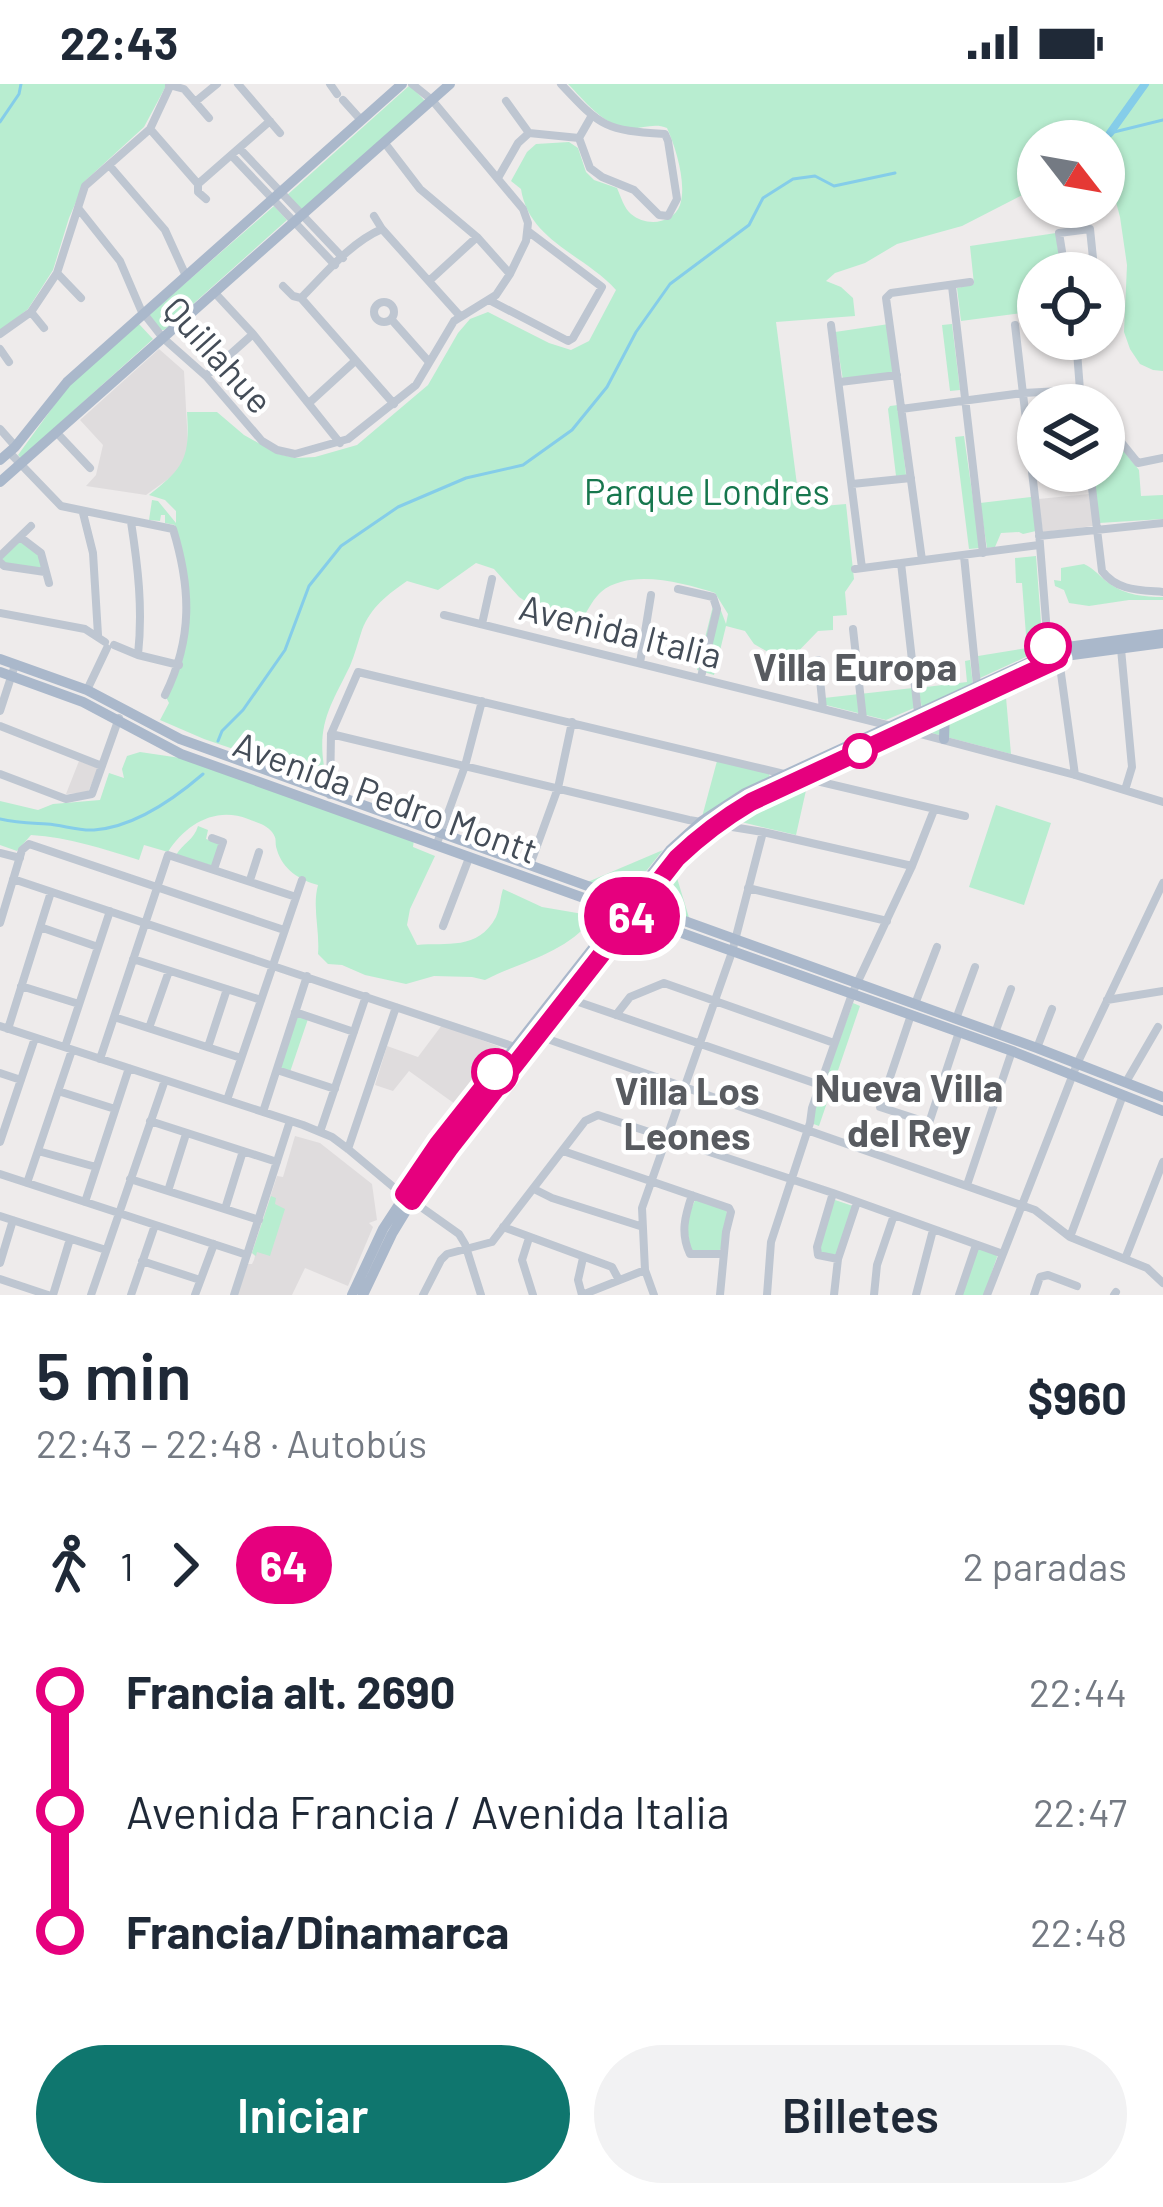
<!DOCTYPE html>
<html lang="es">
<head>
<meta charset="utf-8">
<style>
  body { margin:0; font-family:Barlow,sans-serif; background:#f2f2f3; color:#1f2937; height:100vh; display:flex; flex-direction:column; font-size:45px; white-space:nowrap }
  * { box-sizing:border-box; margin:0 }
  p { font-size:39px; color:#747a83 }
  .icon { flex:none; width:66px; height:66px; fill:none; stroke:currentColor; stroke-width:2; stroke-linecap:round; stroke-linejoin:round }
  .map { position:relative; height:1211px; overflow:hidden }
  .drawer { display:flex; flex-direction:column; background:#fff; flex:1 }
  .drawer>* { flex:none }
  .badge { padding:0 24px; border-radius:39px; font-size:42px; line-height:78px }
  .needle { width:78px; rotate:121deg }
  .controls { position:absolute; left:1017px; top:36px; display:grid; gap:24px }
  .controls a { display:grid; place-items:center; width:108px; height:108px; border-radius:50%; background:#fff; box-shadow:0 3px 9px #0004; font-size:60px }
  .map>.badge { position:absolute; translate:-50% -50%; box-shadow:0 0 0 6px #fff }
  .legs { display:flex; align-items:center; gap:18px; height:132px; padding:0 36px; font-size:39px }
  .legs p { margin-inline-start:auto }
  .summary { display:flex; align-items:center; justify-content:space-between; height:204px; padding:0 36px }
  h1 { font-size:66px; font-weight:600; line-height:90px }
  .cta { display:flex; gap:24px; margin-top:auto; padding:24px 36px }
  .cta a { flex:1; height:138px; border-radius:72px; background:#0f766e; color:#fff; font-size:48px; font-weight:600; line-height:138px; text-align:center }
  .cta a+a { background:#f2f2f3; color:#1f2937 }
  ul { padding:0 36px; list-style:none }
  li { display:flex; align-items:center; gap:42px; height:120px; font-size:45px }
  li i { display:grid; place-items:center; width:18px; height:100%; margin:0 15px; background:currentColor }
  li i::after { content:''; width:30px; height:30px; margin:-15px; border:9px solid; border-radius:50%; background:#fff }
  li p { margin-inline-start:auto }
  li:first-child i { background:linear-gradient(#0000 50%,currentColor 0) }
  li:last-child i { background:linear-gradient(currentColor 50%,#0000 0) }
  .status { display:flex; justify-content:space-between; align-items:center; height:84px; padding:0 60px; background:#fff; direction:ltr }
  .status svg { height:33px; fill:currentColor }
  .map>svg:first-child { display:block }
  .education { fill:#dfdcdd }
  .green { fill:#b8edd0 }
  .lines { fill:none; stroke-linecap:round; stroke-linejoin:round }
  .stream { stroke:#85cde9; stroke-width:3 }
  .canal { stroke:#85cde9; stroke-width:8 }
  .minor { stroke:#bec6d1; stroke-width:8 }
  .major { stroke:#aab8cb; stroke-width:10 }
  .line-1-casing { stroke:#fff; stroke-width:27 }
  .line-1 { stroke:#e6007e; stroke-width:18 }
  .stop-1-dot { fill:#fff; stroke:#e6007e; stroke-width:6 }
  .labels { text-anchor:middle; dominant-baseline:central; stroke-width:9; stroke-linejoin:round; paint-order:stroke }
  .street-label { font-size:36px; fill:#444d58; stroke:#fff }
  .park-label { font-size:36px; fill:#17774e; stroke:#fff }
  .neighbourhood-label { font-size:39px; font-weight:bold; fill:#585b60; stroke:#fff }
</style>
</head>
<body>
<div class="status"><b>22:43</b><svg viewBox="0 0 49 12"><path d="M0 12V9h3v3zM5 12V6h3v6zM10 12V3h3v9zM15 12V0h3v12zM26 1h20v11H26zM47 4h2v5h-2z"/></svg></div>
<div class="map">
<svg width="1163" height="1211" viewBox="0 0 1163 1211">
  <rect width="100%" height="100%" fill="#eeebeb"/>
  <path class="education" d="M159,265L184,287L189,380L146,411L86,402L96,391L103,361L80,336Z
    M1090,410L1093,442L1043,448L1038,415Z
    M79,677L98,684L88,708L66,710Z
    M442,941L500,963L455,1020L409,987L393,1007L375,1001L387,962L418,973Z
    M295,1052L320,1059L372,1100L377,1136L369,1139L373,1143L348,1202L305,1184L292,1211H237L248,1180H252L254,1176L255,1172L252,1169L277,1092L283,1093Z"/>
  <path class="green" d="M0,0H167L144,43L85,97L69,134L53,186L28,225L0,247Z
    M568,0H1163V287L1153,286L1140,280L1130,265L1124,248L1127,181L1120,133L1112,103L1104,84V57H1038V103L962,142L897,160L865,179L835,189L826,197L841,203L853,214L855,232L776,238L800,424L846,420L854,495L845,508L847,531L833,532V546L818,547L787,579L754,560L745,547L726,542L714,591L697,586L713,522L720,524L726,540L728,530L715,509C683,499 630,484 601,508C594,514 589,524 584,532L566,536L546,531L519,513L494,485L476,479L438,506L407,497C388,510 371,523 362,546C358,558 355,570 350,582C332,619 317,639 324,682L322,685L315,686V693L204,655L160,636L169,619L165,611C194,548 183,510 173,445L175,441L165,439V431H161L160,437L149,436L152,416L158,417L176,439V427L165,416L149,411C185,383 190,373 187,328H217L244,351L278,370L296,374L315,373L357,361L428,301L458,249L470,235L488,228L549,259L571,266L589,257L616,206C585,171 529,157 521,105L511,97L527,68L536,60L569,58L578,64L586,88L594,96L617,104C621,113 624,124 631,130C646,143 673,140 680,121C687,100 676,64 667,44C653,38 641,46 626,44C602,40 584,16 568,0Z
    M410,1L425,17L300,127L286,112Z
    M274,122L287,136L164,246H158L148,234L150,230Z
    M1056,149L1061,189H1038V227L961,237L957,204L974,200L970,162Z
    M139,240L153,255L21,374L18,371L69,301Z
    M889,240L897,290L843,296L835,248Z
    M952,240L960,306L950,307L942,241Z
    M898,321L906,391L896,392L888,325L890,322Z
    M1104,343L1139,386L1141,412L1163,411V435L1099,439L1092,387H1104Z
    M964,352L980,464L969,465L955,353Z
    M1031,413L1036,447L1023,450L1019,448L1001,449L995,463L987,464L980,419Z
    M20,456L38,467L43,480L41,484L6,480L2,474Z
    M1036,472L1043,565L980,594L978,572L1027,564L1022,499H1016L1015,474Z
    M1084,480C1095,485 1100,493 1110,500C1126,511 1144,513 1163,513V516H1129L1089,522L1069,519L1064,506L1055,502L1054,496L1061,497V484Z
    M970,576L973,601L922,624L918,604L967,598L965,577Z
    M1005,602L1011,670L924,647V643Z
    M913,604L914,624L886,636L826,621L824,614Z
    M140,668L194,676L414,755L413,763L435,772L410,825L407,841L417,861C446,858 478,867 496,833C500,825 500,814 503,805L542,823L583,830L592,835C565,870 522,877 485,896L472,893L434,892L406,900L365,891L342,881L328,880L318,870C320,847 312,823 318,801C300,796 283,786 277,766C274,757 278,756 272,748C267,741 256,738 248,735C215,722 185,741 168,768L144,761L139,776C103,765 69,753 31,751L17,767L0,761V717L38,726L53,720L100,716L109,689L124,694L122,685L127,672Z
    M717,677L769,689L770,695L702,733Z
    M803,699L807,702L796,751L733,736V731Z
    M996,721L1051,739L1024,821L969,803Z
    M198,742L208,746L206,755L220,759L213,782L176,771C183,759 194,756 198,742Z
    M663,766L627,811L587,798L590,797Z
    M674,784L690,837L649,821Z
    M853,919L860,922L819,1042L808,1038Z
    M298,931L308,935L290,988L280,984Z
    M271,1112L276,1114L275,1120L285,1125L270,1172L257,1168L256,1172L252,1169Z
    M696,1114L725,1125L728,1131L721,1165L717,1168L693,1167L690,1164L686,1137Z
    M835,1116L853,1122L837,1171L821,1170L818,1162Z
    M978,1164L996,1170L997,1173L984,1211H962Z"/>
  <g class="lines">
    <path class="stream" d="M0,38L19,10L21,0
      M1110,49L1163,36
      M218,657L222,647L243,626L285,566L309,502L341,462L398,423L466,394L523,381L572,346L607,303L636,248L670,200L749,141L763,114L793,95L815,92L834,102L895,89
      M0,735C17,739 31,739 47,740C63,741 77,747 94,746C134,743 174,715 203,690"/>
    <path class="canal" d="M1110,49L1145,0"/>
    <path class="minor" d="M238,0L280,49
      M330,0L337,10
      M561,0C602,44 605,46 665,50L668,57L677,115L668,132L659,131L634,106L602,93L590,84L579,54
      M169,1L184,5L209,34
      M343,16L361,36
      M506,17L529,49
      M195,18L217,0
      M150,45L198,100L270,37
      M579,54L591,33
      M384,58L420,105L477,153L510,190
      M240,65L343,174
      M232,72L335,181
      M109,81L165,146L186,192
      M498,94L518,59L529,49L579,54
      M198,100V108L206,115
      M78,124L120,177L141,226L163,254L206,292L262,357L277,366L295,370L348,355L416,301L454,237L496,211L510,190L526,157L528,139L523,125L432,16L412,0
      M374,132L382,145L460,232
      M1065,186L1059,149L1090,145L1094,184L1065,186L1066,189
      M57,189L81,214
      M429,197L477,153
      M283,202L293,212L301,214L394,320
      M952,202L983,469
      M214,208L253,250L340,359
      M301,214C324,191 351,158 382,145
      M489,216L568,257L573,254L602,203L529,148
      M374 228a10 10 0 1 1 20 0a10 10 0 1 1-20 0Z
      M31,228L44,244
      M391,235L429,278
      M831,241L862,484
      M1015,241L1039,448L1048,562L1059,575L1075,691
      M0,250L31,228L57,189L85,102L150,45L171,0
      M1076,255L1080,306
      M0,265L9,278
      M206,292L253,250
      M840,298L897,291
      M1080,306L1091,321
      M309,319L355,277
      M901,325L1023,309L1080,306
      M1104,337L1138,379L1163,374
      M0,345L15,362
      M56,348L90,384
      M9,368L61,422L173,445C191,504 193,554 165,611
      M1090,387L1102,487C1117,507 1140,506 1163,508
      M852,400L911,394
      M83,429L93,469L98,551
      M131,438C138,483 143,525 138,571
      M1039,452L1163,439
      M20,453L41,469L49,499
      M0,472L31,442
      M964,472L977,601
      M922,476L886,214L891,209L970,198
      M0,478L4,482L45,488
      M901,479L918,629
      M855,485L1039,461
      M678,505L713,513L717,525L701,593
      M0,529L85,545L105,558
      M444,531L891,642
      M482,540L492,495
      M853,545L863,635
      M114,561L138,571L179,581
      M1121,565L1132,683L1125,706
      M818,576L823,625
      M640,579L651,511
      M87,606L107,564
      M0,627L15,581
      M0,642L102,682
      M905,646L1075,691L1163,718
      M331,650L689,736L763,748L912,782
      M0,690L66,715L92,710L119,634
      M804,694L965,732
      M330,711L331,650L358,588L784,690
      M212,754L223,758L214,785
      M436,762L465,682L482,617
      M0,769L20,774
      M530,781L558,704L572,638
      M13,795L515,963
      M250,796L259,768
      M748,804L887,837
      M0,839L22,766L29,760L284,846
      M443,842L469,774
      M40,843L98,863
      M133,875L261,916
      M21,902L79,920
      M567,914L820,1001
      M1107,916L1163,907
      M915,920L937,863
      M295,928L354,948
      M616,931L630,913L664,899L834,959
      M911,931L880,1023L929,1039L959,948
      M114,933L241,974
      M956,935L975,883
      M0,942L303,1041L332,1053L348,1065L397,1106L459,1150L465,1160L481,1211
      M149,944L169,887
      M8,945L51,808
      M995,949L1011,905
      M539,952L1035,1126L1070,1153L1147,1184L1163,1199
      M65,963L110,827
      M208,963L227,905
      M1037,964L1052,925
      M100,975L168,771L296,813
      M277,986L335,1005
      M0,989L21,996
      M1126,998L1158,943
      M58,1007L115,1025
      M227,1016L302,796
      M263,1028L307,892
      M150,1037L277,1078
      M320,1048L366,912
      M0,1058L35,954
      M348,1065L396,923
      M38,1067L96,1083
      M563,1067L729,1124L731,1128L726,1148L720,1211
      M0,1090L247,1171
      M130,1095L259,1136
      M27,1099L72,966
      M967,1101L1012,967
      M534,1105L552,1114L640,1142
      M168,1107L186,1050
      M833,1109L817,1163L818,1171L838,1175
      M692,1111C685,1132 680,1149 690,1170H723
      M85,1118L129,984
      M225,1125L243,1067
      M0,1132L106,1166
      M503,1143L612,1183L619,1196
      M1070,1153L1123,1011
      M529,1154L522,1176L533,1211
      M583,1174L578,1196L582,1211L645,1186
      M1125,1175L1163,1078
      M142,1177L200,1196
      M0,1179L13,1136
      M0,1195L48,1211
      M53,1211L70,1155
      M91,1211L165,996
      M131,1211L155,1141
      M195,1211L214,1160
      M234,1211L290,1037
      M423,1211L441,1176L447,1170L492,1158L585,1037L598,1031L833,1109L1003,1170
      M654,1211L645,1186L642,1124L732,868L763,748
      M767,1211L771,1158L810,1039L812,1024L852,910L912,782L934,726
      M834,1211L838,1175L857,1118
      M874,1211L877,1181L894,1131
      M916,1211L933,1146
      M959,1211L976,1161
      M987,1211L1077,980L1163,799
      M1034,1211L1040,1193L1048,1191L1077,1202
      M1114,1211L1116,1208"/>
    <path class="major" d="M0,376L15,363L67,298L402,0
      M0,398L450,0
      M0,575L87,606L180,655L1037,964L1163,1013
      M0,588L83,618L181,670L1012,967L1163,1027
      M944,655L945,627
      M352,1211L383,1145L438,1061L670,766L702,737L745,709L1060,564L1163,550
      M363,1211L392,1150L417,1109L677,774L718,739L751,718L1065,572L1163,559"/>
  </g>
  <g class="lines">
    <defs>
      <path id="line-1" d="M495,988L438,1060L404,1110L412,1117L449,1065L677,774C700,752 724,734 751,718L1059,575L1048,562"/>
    </defs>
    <use href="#line-1" class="line-1-casing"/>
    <use href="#line-1" class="line-1"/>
  </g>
  <g class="stop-1-dot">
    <circle cx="1048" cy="562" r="21"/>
    <circle cx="860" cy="667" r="15"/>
    <circle cx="495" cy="988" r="21"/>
  </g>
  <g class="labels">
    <g class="street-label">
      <text transform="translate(219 270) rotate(48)">Quillahue</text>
      <text transform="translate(621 546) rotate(14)">Avenida Italia</text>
      <text transform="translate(386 712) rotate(20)">Avenida Pedro Montt</text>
    </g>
    <g class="park-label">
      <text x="707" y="406">Parque Londres</text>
    </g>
    <g class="neighbourhood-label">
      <text x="855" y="581">Villa Europa</text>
      <text x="909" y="1002">Nueva Villa<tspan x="909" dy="45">del Rey</tspan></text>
      <text x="687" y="1005">Villa Los<tspan x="687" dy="45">Leones</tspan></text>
    </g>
  </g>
</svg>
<div class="controls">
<a><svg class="needle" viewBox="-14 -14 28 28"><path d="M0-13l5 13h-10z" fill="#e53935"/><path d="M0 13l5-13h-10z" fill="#747a83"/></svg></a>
<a><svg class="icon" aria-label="locate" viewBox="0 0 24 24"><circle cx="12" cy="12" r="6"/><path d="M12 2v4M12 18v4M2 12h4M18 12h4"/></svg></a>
<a><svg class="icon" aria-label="layers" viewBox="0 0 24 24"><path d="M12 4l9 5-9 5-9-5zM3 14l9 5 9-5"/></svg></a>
</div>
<b class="badge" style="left:632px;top:832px;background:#e6007e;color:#fff">64</b>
</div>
<section class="drawer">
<div class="summary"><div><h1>5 min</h1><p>22:43 – 22:48 · Autobús</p></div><b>$960</b></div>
<div class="legs"><svg class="icon" aria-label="walk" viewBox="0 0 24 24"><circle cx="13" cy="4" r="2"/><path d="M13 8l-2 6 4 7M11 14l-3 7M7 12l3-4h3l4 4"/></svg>1<svg class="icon" aria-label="forward" viewBox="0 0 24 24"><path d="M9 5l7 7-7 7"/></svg><b class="badge" style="background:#e6007e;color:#fff">64</b><p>2 paradas</p></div>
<ul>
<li><i style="color:#e6007e"></i><b>Francia alt. 2690</b><p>22:44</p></li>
<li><i style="color:#e6007e"></i><span>Avenida Francia / Avenida Italia</span><p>22:47</p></li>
<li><i style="color:#e6007e"></i><b>Francia/Dinamarca</b><p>22:48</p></li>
</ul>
<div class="cta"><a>Iniciar</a><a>Billetes</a></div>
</section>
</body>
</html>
